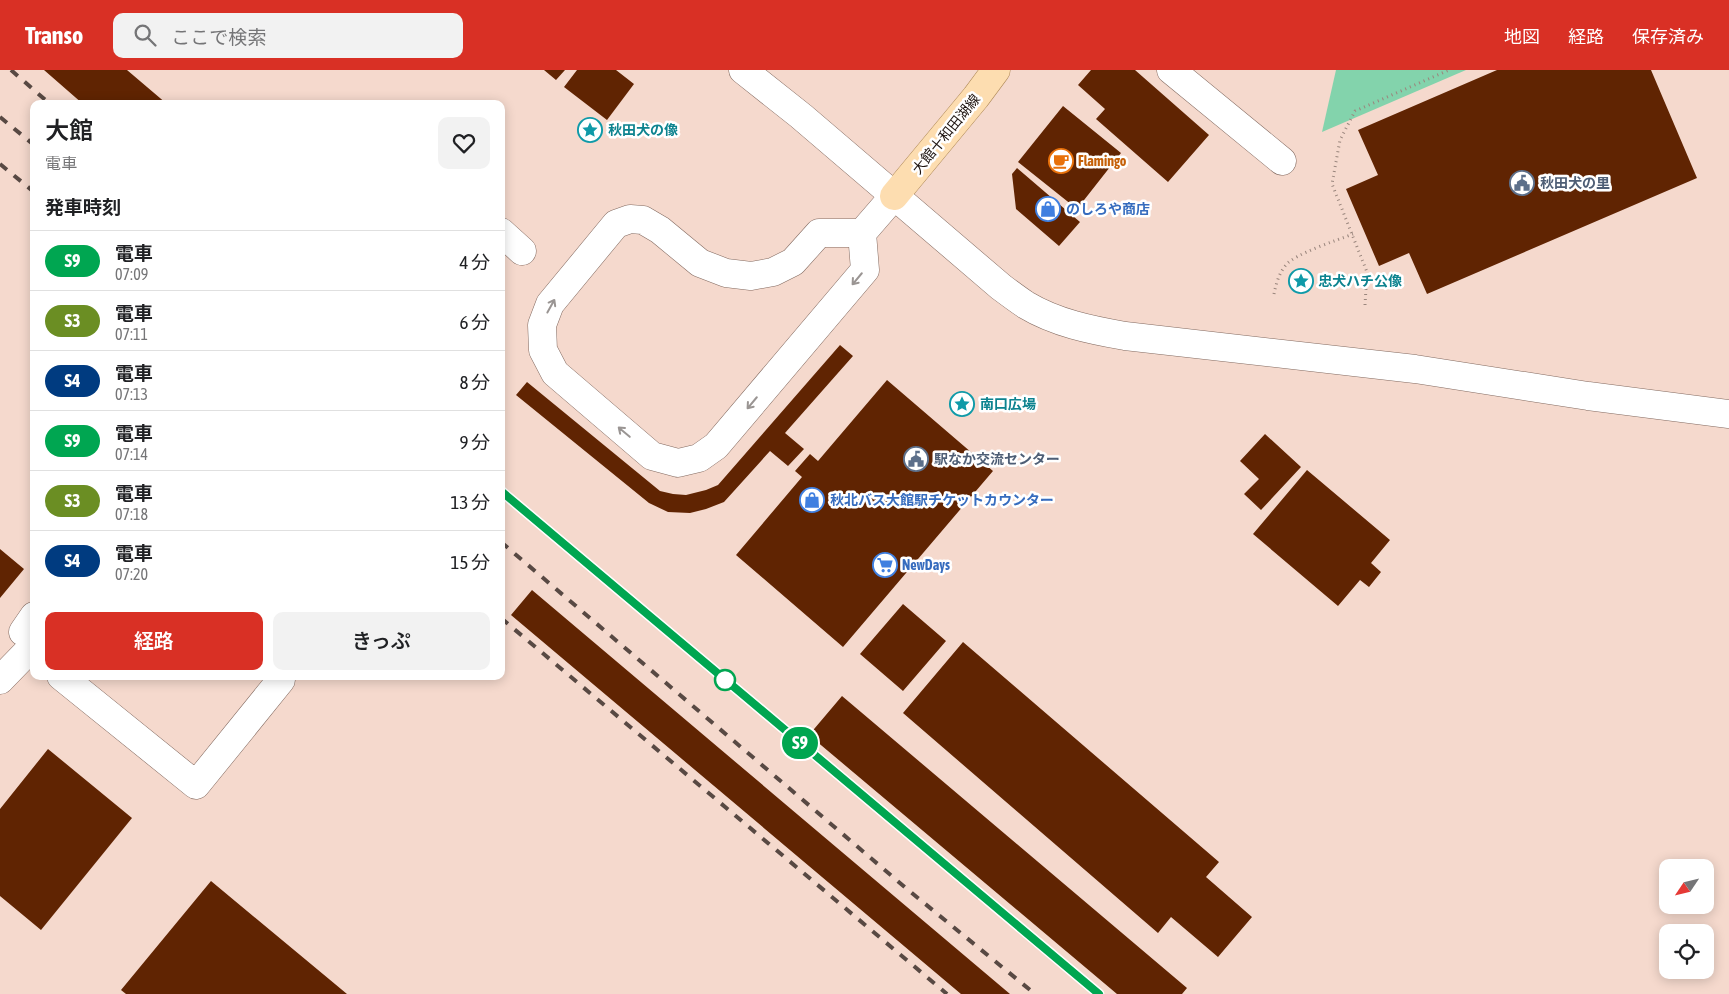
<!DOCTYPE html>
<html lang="ja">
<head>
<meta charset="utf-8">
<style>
  body { margin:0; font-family:"Asap Condensed","Noto Sans JP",sans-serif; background:#f2f2f2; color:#202124; height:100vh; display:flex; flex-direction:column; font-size:19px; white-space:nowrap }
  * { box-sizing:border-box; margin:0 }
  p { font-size:16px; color:#757577 }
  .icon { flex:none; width:28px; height:28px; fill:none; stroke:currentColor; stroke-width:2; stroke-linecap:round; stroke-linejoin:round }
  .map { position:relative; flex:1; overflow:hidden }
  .drawer { position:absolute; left:30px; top:30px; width:475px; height:580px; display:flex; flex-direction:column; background:#fff; border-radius:10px; box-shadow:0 2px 12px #0003 }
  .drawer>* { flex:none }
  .badge { padding:0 10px; border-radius:16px; font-size:18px; line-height:32px }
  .needle { width:32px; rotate:235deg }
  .controls { position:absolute; left:1659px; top:789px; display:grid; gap:10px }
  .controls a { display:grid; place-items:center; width:55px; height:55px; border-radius:10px; background:#fff; box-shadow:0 2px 12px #0003; font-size:25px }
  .map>.badge { position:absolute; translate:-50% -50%; box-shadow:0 0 0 2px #fff }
  h2 { padding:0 15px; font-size:19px; line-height:45px }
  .round { display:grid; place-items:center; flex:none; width:52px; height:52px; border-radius:10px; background:#f2f2f2 }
  .summary { display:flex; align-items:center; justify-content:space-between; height:85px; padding:0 15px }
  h1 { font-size:24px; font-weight:600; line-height:38px }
  .action { display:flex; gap:10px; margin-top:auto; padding:10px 15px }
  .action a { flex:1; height:58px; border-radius:10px; background:#d93025; color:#fff; font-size:20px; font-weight:600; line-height:58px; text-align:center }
  .action a+a { background:#f2f2f2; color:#202124 }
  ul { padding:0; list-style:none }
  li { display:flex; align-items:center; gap:15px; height:60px; padding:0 15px; border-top:1px solid #e0e0e0 }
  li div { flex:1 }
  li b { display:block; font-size:19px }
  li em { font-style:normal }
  li .badge { min-width:55px; font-weight:700; text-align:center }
  header { display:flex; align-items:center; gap:30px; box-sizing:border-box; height:70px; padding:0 25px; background:#d93025; color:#fff }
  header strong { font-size:24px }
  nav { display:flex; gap:28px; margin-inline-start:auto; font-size:18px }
  .search { width:350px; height:45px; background:#f2f2f2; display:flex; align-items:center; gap:12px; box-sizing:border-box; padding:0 18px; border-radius:10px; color:#757577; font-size:19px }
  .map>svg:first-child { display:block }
  .green { fill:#83d3ac }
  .building { fill:#602402 }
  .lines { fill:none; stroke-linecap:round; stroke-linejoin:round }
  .minor-casing { stroke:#836a60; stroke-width:29 }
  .major-casing { stroke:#ae8856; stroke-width:29 }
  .path { stroke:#9a867d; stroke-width:3; stroke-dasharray:1 4; stroke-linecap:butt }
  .minor { stroke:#fff; stroke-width:28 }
  .major { stroke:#fdddb0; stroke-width:28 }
  .rail { stroke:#584943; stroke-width:4; stroke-dasharray:9 9; stroke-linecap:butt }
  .oneway { stroke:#9a9593 }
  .line-casing { stroke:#fff; stroke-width:11 }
  .line { stroke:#00a651; stroke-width:8 }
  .stop-dot { fill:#fff; stroke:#00a651; stroke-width:2.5 }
  .labels { text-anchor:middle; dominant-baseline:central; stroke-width:5; stroke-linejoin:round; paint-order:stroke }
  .culture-label { font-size:14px; font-weight:bold; fill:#0d838f; stroke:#fff; text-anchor:start }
  .street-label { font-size:14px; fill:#1e1410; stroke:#fff }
  .food-label { font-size:14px; font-weight:bold; fill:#c56008; stroke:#fff; text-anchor:start }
  .service-label { font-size:14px; font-weight:bold; fill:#4e5e75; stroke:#fff; text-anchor:start }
  .shop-label { font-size:14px; font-weight:bold; fill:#366cbe; stroke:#fff; text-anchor:start }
</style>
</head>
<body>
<header>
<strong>Transo</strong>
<div class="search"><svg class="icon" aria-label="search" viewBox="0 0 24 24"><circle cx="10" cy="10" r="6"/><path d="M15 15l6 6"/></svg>ここで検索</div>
<nav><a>地図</a><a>経路</a><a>保存済み</a></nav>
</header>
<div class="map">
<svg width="1729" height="924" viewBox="0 0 1729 924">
  <rect width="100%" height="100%" fill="#f5d9cd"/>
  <path class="green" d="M1336,0H1466L1322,62Z"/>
  <path class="building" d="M44,0H127L167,34H83Z
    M544,0H565L556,10Z
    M577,0H616L634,14L607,50L564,17Z
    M1091,0H1135L1209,65L1168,112L1096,49L1105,39L1078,15Z
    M1497,0H1651L1697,108L1427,224L1409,183L1379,196L1346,119L1378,105L1358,60Z
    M1063,36L1121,83L1077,139L1018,92Z
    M1017,98L1080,152L1059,176L1016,139L1012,104Z
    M840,275L853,286L785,363L804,379L788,396L770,381L724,432L706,439L690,443L668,442L649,433L516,325L527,312L660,421L673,424L686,425L706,420L718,415Z
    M887,310L993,401L843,577L736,485L802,407L795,401L810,384L818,391Z
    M1265,364L1301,397L1261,440L1244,424L1259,409L1240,391Z
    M1307,400L1390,470L1371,493L1381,502L1369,517L1360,510L1338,536L1253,464Z
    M0,479L24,499L0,528Z
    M532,520L1010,924H961L511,545Z
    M903,534L946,571L903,621L860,584Z
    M963,572L1219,792L1206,807L1252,847L1218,887L1171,847L1158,863L903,643Z
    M842,626L1187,918L1182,924H1117L809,665Z
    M48,679L132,748L41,860L0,826V739Z
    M211,811L347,924H126L121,920Z"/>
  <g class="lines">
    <defs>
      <path id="minor" d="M743,0L801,46L1001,217C1009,223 1017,229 1026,235C1056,253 1091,260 1125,266L1415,299L1588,326L1729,344
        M1171,0L1282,91
        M501,162L522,181
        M862,163H819L793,192L773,202L751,206L726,203L700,193L660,160L643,150L630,149L616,154L550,234L542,255L543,280L555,303L652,386L678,393L699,388L716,376L865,200L862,163L894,126
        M23,562L34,546
        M61,606L196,715L281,610L277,606
        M0,610L34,575"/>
      <path id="major" d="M894,126L976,27L996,0"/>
    </defs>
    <use href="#minor" class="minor-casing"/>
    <use href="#major" class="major-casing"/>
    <path class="path" d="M1274,224C1276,214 1279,203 1286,195C1294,184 1338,170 1353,164
      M1365,235L1367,202L1332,114L1340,70L1355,41L1449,0"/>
    <use href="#minor" class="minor"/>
    <use href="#major" class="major"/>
    <path class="rail" d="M11,0L50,34
      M0,47L34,75
      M0,94L34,122
      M501,421L1099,924
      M501,472L907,819L1035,924
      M501,548L947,924"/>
  </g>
  <defs><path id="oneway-shaft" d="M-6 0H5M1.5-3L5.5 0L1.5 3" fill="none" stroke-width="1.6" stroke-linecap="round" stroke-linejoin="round" transform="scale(1.25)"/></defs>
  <g class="oneway">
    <use href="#oneway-shaft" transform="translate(857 209) rotate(130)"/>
    <use href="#oneway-shaft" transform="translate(551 236) rotate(-61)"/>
    <use href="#oneway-shaft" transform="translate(752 333) rotate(130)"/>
    <use href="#oneway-shaft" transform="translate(624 362) rotate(-140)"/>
  </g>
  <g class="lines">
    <defs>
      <path id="line" d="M501,421L1099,924"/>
    </defs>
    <use href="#line" class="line-casing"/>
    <use href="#line" class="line"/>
  </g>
  <defs>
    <symbol id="sight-ring" viewBox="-11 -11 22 22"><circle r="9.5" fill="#fff" stroke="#0f9aa8" stroke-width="1.5"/><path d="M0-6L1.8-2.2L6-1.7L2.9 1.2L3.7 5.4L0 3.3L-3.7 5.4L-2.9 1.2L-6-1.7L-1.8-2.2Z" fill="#0f9aa8"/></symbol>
    <symbol id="cafe-ring" viewBox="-11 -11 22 22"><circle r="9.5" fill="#fff" stroke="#e8710a" stroke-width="1.5"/><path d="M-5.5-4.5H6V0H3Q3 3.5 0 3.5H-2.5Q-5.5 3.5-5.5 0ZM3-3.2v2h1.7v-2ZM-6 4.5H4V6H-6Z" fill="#e8710a"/></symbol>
    <symbol id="civic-ring" viewBox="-11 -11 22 22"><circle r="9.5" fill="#fff" stroke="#5c6f8a" stroke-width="1.5"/><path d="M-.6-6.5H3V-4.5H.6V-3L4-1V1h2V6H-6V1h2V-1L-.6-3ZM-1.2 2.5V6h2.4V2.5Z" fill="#5c6f8a"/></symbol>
    <symbol id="shop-ring" viewBox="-11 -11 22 22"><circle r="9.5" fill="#fff" stroke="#3f7fe0" stroke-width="1.5"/><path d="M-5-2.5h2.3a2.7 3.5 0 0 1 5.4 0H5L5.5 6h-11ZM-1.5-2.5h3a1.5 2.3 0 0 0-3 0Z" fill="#3f7fe0"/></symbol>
    <symbol id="supermarket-ring" viewBox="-11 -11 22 22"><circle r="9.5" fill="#fff" stroke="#3f7fe0" stroke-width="1.5"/><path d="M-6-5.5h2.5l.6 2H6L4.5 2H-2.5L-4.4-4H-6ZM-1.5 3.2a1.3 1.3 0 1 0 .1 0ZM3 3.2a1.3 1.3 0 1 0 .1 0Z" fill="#3f7fe0"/></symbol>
  </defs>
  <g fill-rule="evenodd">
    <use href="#sight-ring" x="576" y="46" width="28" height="28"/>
    <use href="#cafe-ring" x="1047" y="77" width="28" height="28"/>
    <use href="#civic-ring" x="1508" y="99" width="28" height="28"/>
    <use href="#shop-ring" x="1034" y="125" width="28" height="28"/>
    <use href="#sight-ring" x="1287" y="197" width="28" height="28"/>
    <use href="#sight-ring" x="948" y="320" width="28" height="28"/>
    <use href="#civic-ring" x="902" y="375" width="28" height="28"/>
    <use href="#shop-ring" x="798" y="416" width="28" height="28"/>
    <use href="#supermarket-ring" x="871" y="481" width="28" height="28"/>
  </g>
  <circle class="stop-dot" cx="725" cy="610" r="10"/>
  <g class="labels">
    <g class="culture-label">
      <text x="608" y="60">秋田犬の像</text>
      <text x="1318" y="211">忠犬ハチ公像</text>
      <text x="980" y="334">南口広場</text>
    </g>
    <g class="street-label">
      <text transform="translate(946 64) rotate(-51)">大館十和田湖線</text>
    </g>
    <g class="food-label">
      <text x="1078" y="91">Flamingo</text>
    </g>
    <g class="service-label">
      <text x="1540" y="113">秋田犬の里</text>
      <text x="934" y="389">駅なか交流センター</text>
    </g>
    <g class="shop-label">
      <text x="1066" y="139">のしろや商店</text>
      <text x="830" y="430">秋北バス大館駅チケットカウンター</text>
      <text x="902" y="495">NewDays</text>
    </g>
  </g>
</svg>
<div class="controls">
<a><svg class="needle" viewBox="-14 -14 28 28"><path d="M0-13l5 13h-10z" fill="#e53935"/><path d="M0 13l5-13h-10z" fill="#757577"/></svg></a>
<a><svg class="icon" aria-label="locate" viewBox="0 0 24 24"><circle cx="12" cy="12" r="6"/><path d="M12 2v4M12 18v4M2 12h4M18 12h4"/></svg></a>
</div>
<b class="badge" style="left:800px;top:673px;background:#00a651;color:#fff">S9</b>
<section class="drawer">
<div class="summary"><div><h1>大館</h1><p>電車</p></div><a class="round"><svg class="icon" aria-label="heart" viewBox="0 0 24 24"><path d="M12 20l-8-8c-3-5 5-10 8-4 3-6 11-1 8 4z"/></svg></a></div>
<h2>発車時刻</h2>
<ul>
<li><span class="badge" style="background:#00a651;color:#fff">S9</span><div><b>電車</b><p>07:09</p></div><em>4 分</em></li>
<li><span class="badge" style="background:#6b8e23;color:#fff">S3</span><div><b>電車</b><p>07:11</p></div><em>6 分</em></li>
<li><span class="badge" style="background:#003b80;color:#fff">S4</span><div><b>電車</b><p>07:13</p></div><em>8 分</em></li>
<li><span class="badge" style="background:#00a651;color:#fff">S9</span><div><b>電車</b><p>07:14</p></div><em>9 分</em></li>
<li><span class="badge" style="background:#6b8e23;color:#fff">S3</span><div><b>電車</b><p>07:18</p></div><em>13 分</em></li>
<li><span class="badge" style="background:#003b80;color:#fff">S4</span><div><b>電車</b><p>07:20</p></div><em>15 分</em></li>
</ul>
<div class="action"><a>経路</a><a>きっぷ</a></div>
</section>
</div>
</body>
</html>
